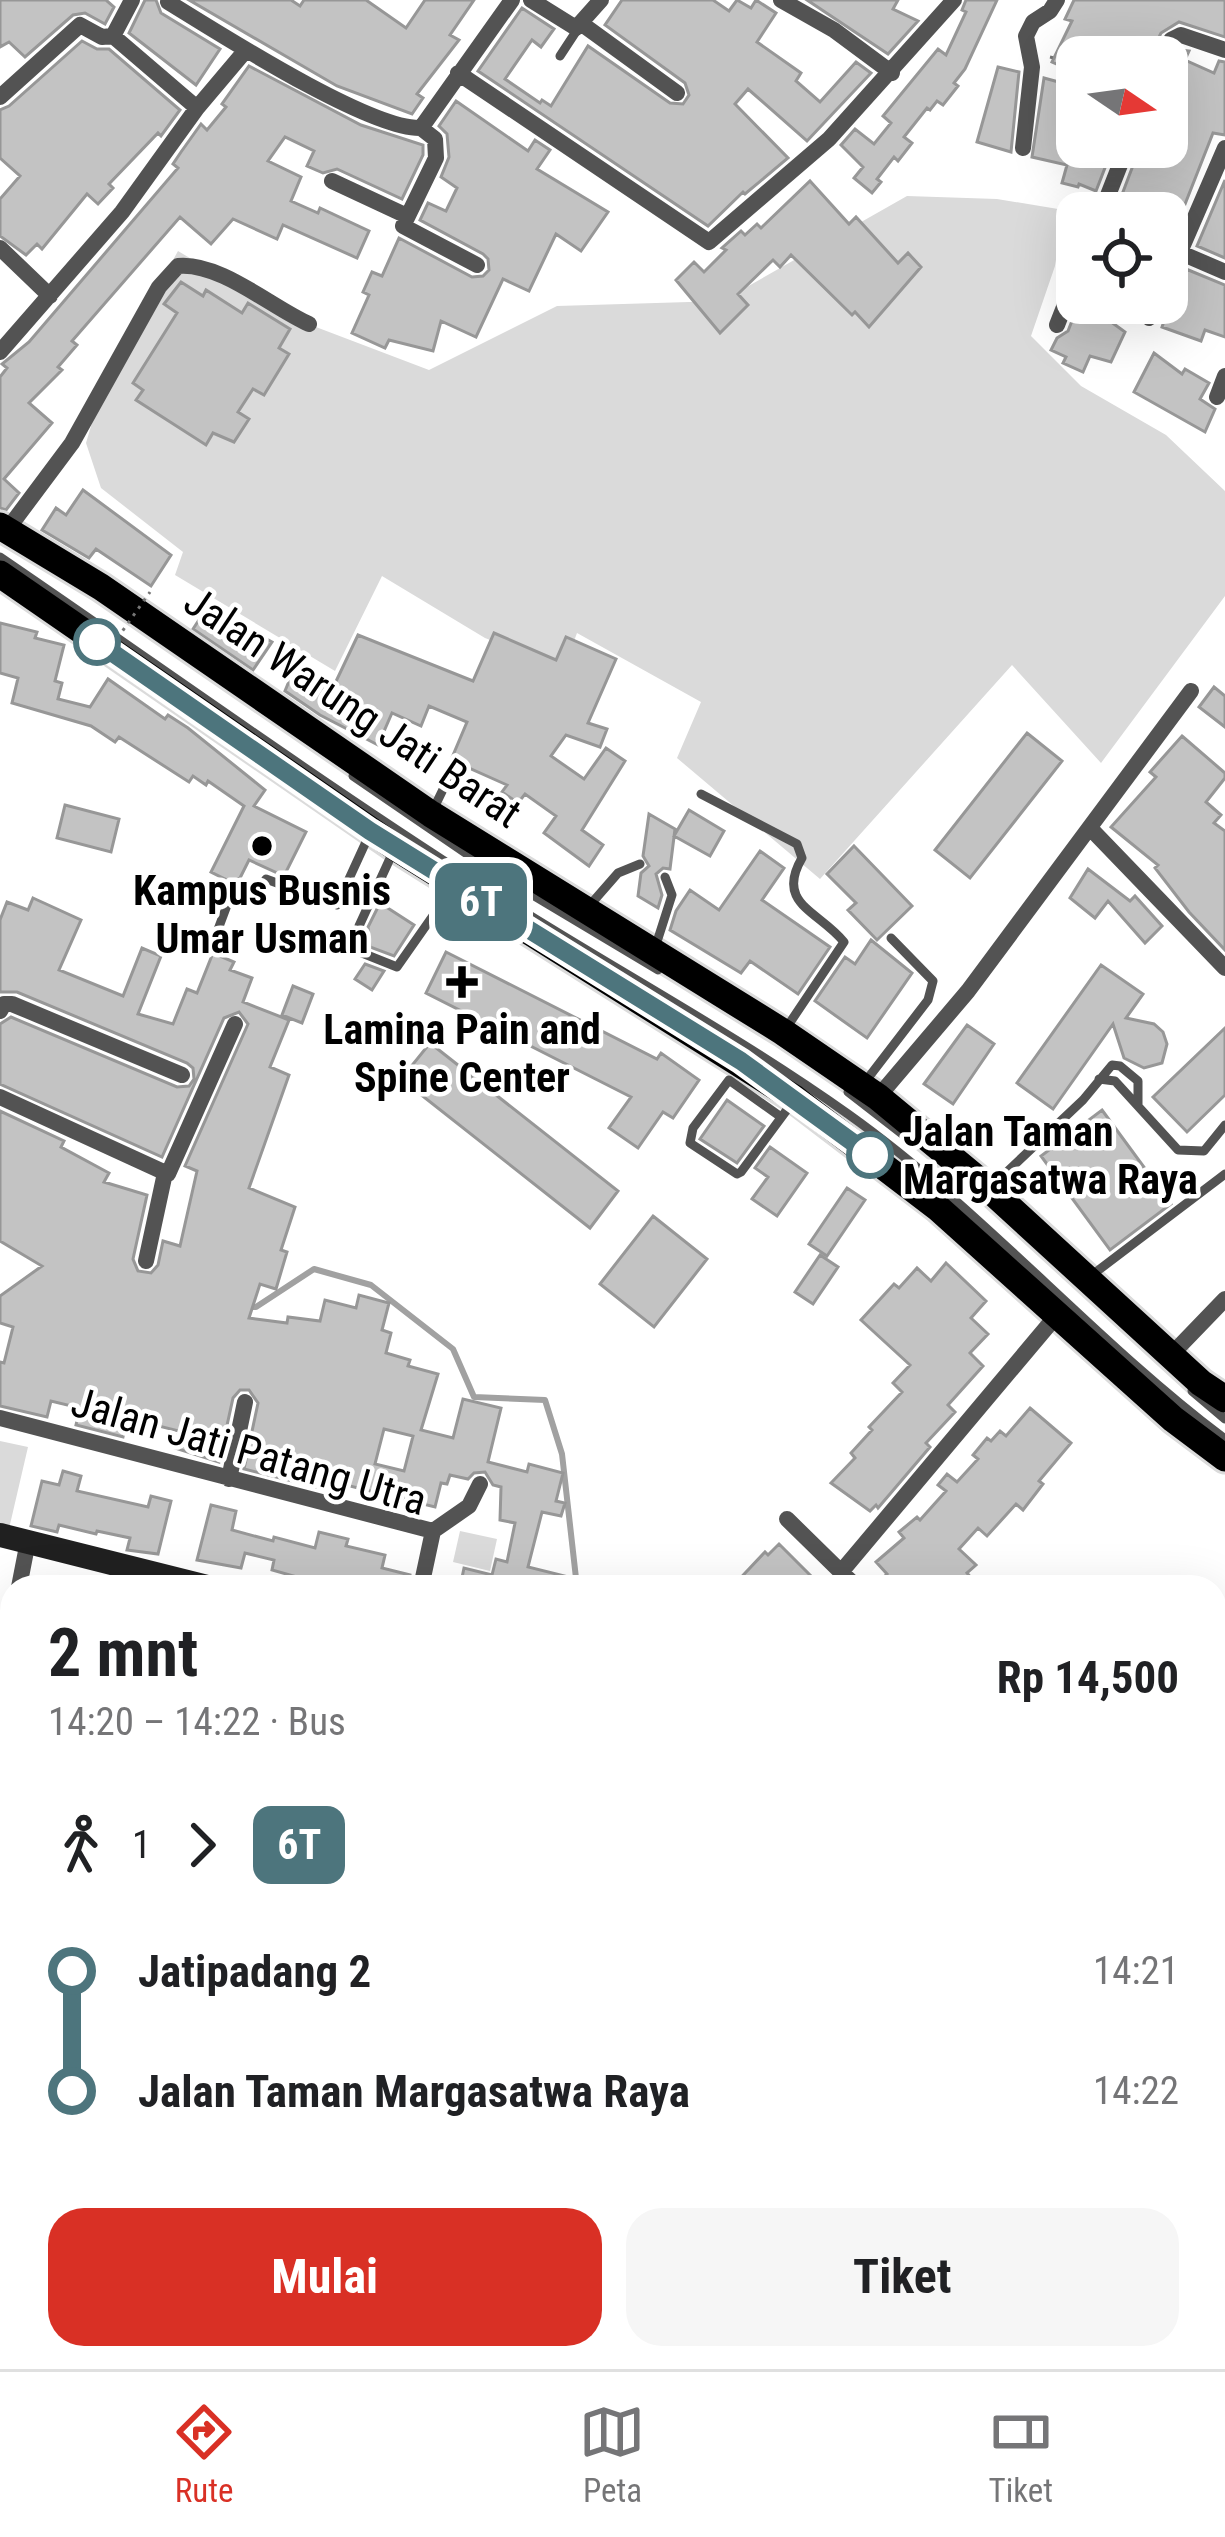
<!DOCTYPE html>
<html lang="id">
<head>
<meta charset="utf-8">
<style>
  body { margin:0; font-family:"Roboto Condensed",sans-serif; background:#f6f6f6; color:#202124; height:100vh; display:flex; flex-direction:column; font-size:45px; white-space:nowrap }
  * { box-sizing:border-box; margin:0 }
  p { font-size:39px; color:#757577 }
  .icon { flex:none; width:66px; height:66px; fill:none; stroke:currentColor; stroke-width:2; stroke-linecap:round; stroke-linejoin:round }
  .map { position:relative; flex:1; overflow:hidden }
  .details { position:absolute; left:0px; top:1575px; width:1227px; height:795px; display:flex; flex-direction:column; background:#fff; border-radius:36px 36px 0 0; box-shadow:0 12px 48px #0002 }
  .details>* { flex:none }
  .badge { padding:0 24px; border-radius:18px; font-size:42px; line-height:78px }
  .needle { width:78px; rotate:103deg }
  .controls { position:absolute; left:1056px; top:36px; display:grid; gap:24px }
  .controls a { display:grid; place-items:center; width:132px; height:132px; border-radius:24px; background:#fff; box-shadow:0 12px 48px #0002; font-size:60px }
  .map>.badge { position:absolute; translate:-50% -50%; box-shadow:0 0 0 6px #fff }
  .legs { display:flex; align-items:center; gap:18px; height:132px; padding:0 48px; font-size:39px }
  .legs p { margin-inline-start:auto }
  .headline { display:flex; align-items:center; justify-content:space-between; height:204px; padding:0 48px }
  h1 { font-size:66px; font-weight:700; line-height:90px }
  .primary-button { display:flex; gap:24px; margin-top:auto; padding:24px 48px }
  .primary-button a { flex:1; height:138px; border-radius:36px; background:#d93025; color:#fff; font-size:48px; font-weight:700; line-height:138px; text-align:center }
  .primary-button a+a { background:#f6f6f6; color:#202124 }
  ul { padding:0 48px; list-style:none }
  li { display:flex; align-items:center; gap:42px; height:120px; font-size:45px }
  li i { display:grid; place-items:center; width:18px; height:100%; margin:0 15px; background:currentColor }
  li i::after { content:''; width:30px; height:30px; margin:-15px; border:9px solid; border-radius:50%; background:#fff }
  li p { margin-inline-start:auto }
  li:first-child i { background:linear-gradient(#0000 50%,currentColor 0) }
  li:last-child i { background:linear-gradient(currentColor 50%,#0000 0) }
  .tabs { display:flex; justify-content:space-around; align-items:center; height:168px; border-top:3px solid #e0e0e0; background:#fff; font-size:33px; color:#757577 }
  .tabs a { display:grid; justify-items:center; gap:6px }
  .tabs .selected { color:#d93025 }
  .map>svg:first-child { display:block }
  .green { fill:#dadada }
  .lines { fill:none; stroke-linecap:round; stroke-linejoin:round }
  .stream { stroke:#a1a1a1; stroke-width:6 }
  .building { fill:#c3c3c3; stroke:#979797; stroke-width:3; fill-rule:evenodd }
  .primary-casing { stroke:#dbdbdb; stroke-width:33 }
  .path { stroke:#757575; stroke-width:3; stroke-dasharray:3 6; stroke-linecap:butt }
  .lane { stroke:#535353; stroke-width:9 }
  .street { stroke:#535353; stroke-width:16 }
  .secondary { stroke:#202020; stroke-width:24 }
  .primary { stroke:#000; stroke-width:27 }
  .path-bridge { stroke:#757575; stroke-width:3; stroke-dasharray:3 6; stroke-linecap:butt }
  .line-1-casing { stroke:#fff; stroke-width:27 }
  .line-1 { stroke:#4d757d; stroke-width:18 }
  .stop-1-dot { fill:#fff; stroke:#4d757d; stroke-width:6 }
  .poi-dot { fill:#000; stroke:#fff; stroke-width:4.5 }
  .labels { text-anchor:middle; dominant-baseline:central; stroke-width:9; stroke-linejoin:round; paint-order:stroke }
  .street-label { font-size:42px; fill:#000; stroke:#fff }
  .poi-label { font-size:42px; font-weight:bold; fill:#000; stroke:#fff }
  .stop-label { font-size:42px; font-weight:bold; fill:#000; stroke:#fff; text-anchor:start }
</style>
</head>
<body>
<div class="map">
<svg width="1225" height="2369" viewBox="0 0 1225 2369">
  <rect width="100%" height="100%" fill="#fff"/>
  <path class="green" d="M907,196L997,199L1064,210L1055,266L1031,336L1081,386L1166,435L1225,491V596L1101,763L1012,665L820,879L677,758L701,702L577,633L564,668L485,638L382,576L335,671L175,575L183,552L101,488L86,443L102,389L178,251L287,316L429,370L557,306L722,301Z
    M0,1441L28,1447L8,1533L0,1531Z
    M460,1531L497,1539L490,1571L453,1562Z"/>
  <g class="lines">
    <path class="stream" d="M248,1307H256L314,1269L371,1285L453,1349L474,1397L545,1400L562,1454L577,1587
      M1215,2041H1225"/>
  </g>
  <path class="building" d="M0,0H106L114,7L105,24L85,13L73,15L25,57L9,42L0,47Z
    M145,0H156L161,13L220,49L196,85L129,33Z
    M189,0H291L300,6L304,0H366L406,28L425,0H474L450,35L459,40L417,94L423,98L412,114L337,86Z
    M622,0H713L729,11L737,0L751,8L756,0L776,13L757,42L801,73L796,81L820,102L856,62L871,73L807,141L748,89L735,104L788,158L745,194L743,192L708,226L478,71L522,8L554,29L541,47L532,40L505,79L540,103L542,100L551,106L588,46L670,103L683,104L689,95L685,83L605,25Z
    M807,0H898L893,9L918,21L888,54Z
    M966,0H997L965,69L954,83L958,86L943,105L937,101L930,110L927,108L904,137L912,143L898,161L894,157L877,179L881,182L872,193L854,178L863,167L841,145L855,129L874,144L891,123L883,116L938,49L946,55L966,12L962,10Z
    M1074,0H1225V37L1179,22L1161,33L1149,57H1077V73L1052,62L1072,21L1065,19Z
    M82,41L97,49H109L180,110L161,136L158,133L109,184L113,188L98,204L87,194L42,249L37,244L26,255L0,236V199L20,176L0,158V110L9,106Z
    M1180,50L1189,51L1185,60L1214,73L1219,61L1225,62V135L1213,133L1167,250V213H1115L1140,147H1167V69Z
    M249,66L361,125L423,145V155L402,199L337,169L323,173L307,166L314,151L285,137L268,161L301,177L291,201L318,213L320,208L369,231L357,258L283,225L277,239L233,219L211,244L180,217L72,341L77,345L58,367L62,370L29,403L52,423L4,479L19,493L6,510L0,508V377L7,368L2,364L29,342L178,168L173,164L181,152L201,124L207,130L226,107L222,104Z
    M998,67L1019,72L1011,152L977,142Z
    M1044,78L1077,87V147H1113L1096,191L1079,184L1078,187L1062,183L1067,165L1032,157Z
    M456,101L528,151L535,140L550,150L537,169L608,212L581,251L556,234L529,291L503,279L476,337L441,321L433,351L389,340L385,348L352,333L369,295L363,292L372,272L382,276L399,238L472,277L483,276L489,270L488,259L483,254L420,220L428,203L446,211L457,188L441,177L449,157L447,134L439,126Z
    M1225,180V258L1197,246Z
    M810,181L849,224L856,217L898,263L908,253L921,267L869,327L855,312L852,315L791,255L780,267L773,260L738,294L748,305L720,333L676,280L694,262L704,272L726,250L722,248L741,231L745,235L757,224L761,228Z
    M1186,269L1225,285V337L1205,330L1201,341L1162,327L1170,304L1167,295L1178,288Z
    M181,282L203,296L206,290L242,313L248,303L290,329L279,348L289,354L264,395L253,389L238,412L249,419L234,442L213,433L206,445L136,400L143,390L133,383L177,313L164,304Z
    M1079,303H1085L1125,332L1111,362L1090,356L1083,372L1063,363L1066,357L1051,350L1057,338L1068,331Z
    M1154,353L1182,374L1185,369L1209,383L1200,399L1215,409L1205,432L1134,392Z
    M83,490L171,555L151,586L96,549L89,558L42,530L56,508L66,515Z
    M208,606L272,642L253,670L193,629Z
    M0,623L37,632L35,638L64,645L55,681L62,683L58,699L90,707L108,679L165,719L168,715L188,728L265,790L254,806L306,832L284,876L249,860L240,878L231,882L211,872L244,806L208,781L206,785L193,776L189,782L119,737L115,742L91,726L12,703L18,678L0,673Z
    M494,633L556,660L566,637L616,659L588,723L607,729L600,747L566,735L551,756L584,779L606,748L625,761L582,830L603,845L589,866L544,833L556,816L525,794L518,803L502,792L507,785L451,760L467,722L429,706L421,726L392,713L378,745L320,715L285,691L292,674L331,692L358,635L473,681Z
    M1214,687L1225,696V727L1199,707Z
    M1027,733L1062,761L970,878L935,850Z
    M1182,736L1225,773V778L1206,802L1221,815L1214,823L1225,831V950L1189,912L1155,868L1158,865L1111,827L1156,777L1150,772Z
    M65,805L119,819L111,852L57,838Z
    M689,810L724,831L710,856L674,836Z
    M649,814L675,829L670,869L663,868L656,874L662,895L658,908L638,896L641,873L649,866L643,856Z
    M854,846L912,906L877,940L848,910L856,903L827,874Z
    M760,851L784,868L762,900L830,947L798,994L750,961L741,973L670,930L676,911L690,890L719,910Z
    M1088,869L1130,901L1135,896L1162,926L1145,943L1108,901L1095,918L1070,898Z
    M33,898L81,920L59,970L123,996L142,948L161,956L138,1014L173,1024L187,989L197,993L213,953L234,962L230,970L252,978L243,1002L289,1020L270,1067L289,1075L249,1188L295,1207L281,1250L287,1252L276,1289L260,1284L249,1318L287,1323L288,1317L320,1321L325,1300L356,1308L359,1295L389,1303L382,1330L391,1333L386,1353L410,1360L408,1366L438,1374L421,1430L453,1438L463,1399L501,1408L488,1462L527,1472L529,1464L563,1473L556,1501L565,1503L561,1516L542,1512L528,1567L589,1582L588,1587H460L464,1568L492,1575L496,1559L507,1562L515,1523L500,1520L501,1487L493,1485L485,1472L474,1473L468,1479L450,1475L447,1484L441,1483L435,1507L338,1483L336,1492L244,1469L258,1403L249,1390H240L233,1398L219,1462L175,1448L179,1431L127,1418L123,1437L76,1425L80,1408L51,1401L47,1417L0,1406V1362L4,1363L13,1327L0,1323V1296L42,1266L0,1241V1111L64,1141L61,1147L109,1173L104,1182L147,1195L133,1259L138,1271L151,1273L158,1265L163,1241L180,1246L197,1171L185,1166L248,1024L239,1012L224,1018L162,1157L0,1084V1024L11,1017L177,1087L189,1086L194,1079L193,1068L187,1063L17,992H0V920L7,902L28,910ZM384,1429L413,1436L404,1471L375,1464Z
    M380,903L414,925L394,956L370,947L368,927Z
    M871,940L912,973L867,1038L815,1001L845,957L855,964Z
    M446,952L657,1059L661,1053L699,1080L673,1118L663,1112L638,1148L609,1128L631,1097L426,993Z
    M365,964L384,971L372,990L355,979Z
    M1101,965L1143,994L1126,1018L1154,1024L1163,1032L1167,1044L1162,1063L1144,1068L1124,1058L1113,1024L1053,1109L1017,1083Z
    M293,986L313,994L302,1023L282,1015Z
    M967,1025L994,1044L953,1104L924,1084Z
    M1225,1028V1095L1187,1132L1153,1097Z
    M430,1043L618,1191L590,1228L401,1079Z
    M727,1100L764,1126L737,1163L700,1139Z
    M1102,1110L1171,1204L1110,1250L1041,1156Z
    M770,1147L807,1173L777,1216L752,1199L768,1177L755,1168Z
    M847,1188L865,1200L827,1256L809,1244Z
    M653,1216L707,1259L654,1327L600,1284Z
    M820,1255L838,1267L813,1304L795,1292Z
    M946,1263L986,1301L971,1318L988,1334L970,1353L983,1366L948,1405L955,1412L926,1443L930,1447L878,1508L876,1505L870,1511L831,1483L855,1458L851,1453L872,1430L869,1427L902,1392L893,1383L910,1365L861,1320L894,1284L899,1288L917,1268L931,1281Z
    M1030,1408L1071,1443L1039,1481L1043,1484L1023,1510L1016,1504L987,1536L978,1528L959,1549L976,1565L967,1573L979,1587H873L887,1574L876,1562L904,1538L899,1532L917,1517L920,1520L946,1491L938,1485L947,1474L957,1482L978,1459L973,1455L987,1438L991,1441L1000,1431L1006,1436Z
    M63,1471L81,1476L77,1491L148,1507L151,1496L171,1501L158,1554L127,1550L130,1538L97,1531L96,1534L59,1525L57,1532L31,1526L42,1481L59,1485Z
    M211,1505L236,1511L232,1530L273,1541L274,1537L315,1548L319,1532L348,1539L346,1546L385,1555L382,1568L410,1575L409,1587H294L297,1577L272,1570L274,1560L245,1553L241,1568L197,1560Z
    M779,1544L822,1587H732L765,1552L768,1555Z"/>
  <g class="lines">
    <defs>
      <path id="primary" d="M0,526L101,587L431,814L783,1032L878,1097L988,1188L1201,1383L1225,1399
        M0,574L395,847L794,1098L938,1208L1173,1419L1225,1458"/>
    </defs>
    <use href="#primary" class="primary-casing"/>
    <path class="path" d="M1050,57L1077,64"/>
    <path class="lane" d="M560,56L579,27
      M0,557C167,671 331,790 502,898C617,971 737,1035 848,1114C984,1211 1092,1339 1225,1439
      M353,776L486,867L658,970
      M701,794L797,844L802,858C775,904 819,911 844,942L787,1027
      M433,810L452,771
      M393,852L359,926L362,953L397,967L451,890
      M590,905L618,873L640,864
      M214,940L232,892L240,887L256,893L266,879L337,905L370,833
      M655,948L672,895L665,877
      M1099,1079L1115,1081L1178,1150L1204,1151L1225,1125
      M865,1082L928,1000L933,981L891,938
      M848,1092L906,1137
      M781,1117L729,1080L693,1128L690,1143L737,1174L741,1172L786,1111L791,1101
      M993,1185L1083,1100L1112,1065L1120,1066L1138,1081V1104
      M1092,1275L1225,1174
      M1192,1391L1225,1419
      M1215,1884L1225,1875
      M300,2369L303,2358"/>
    <path class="street" d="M132,0L113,36L197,108
      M531,0L576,28L601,0
      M781,0L834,30L892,73
      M168,2C217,32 369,130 421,128
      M582,24L677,93
      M1162,57L1171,40L1181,35L1225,50
      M458,73L709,242L829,139L954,0
      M0,97L80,25L102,37L113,36
      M421,128L435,139L436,158L403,226L477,265
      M421,128L512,0
      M1023,148L1032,67L1026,36L1033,22L1050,11L1057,0
      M332,181L407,216
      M1101,213L1127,147
      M0,248L50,296
      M1181,253L1225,272
      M1167,282L1225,148
      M1149,318L1157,303
      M1057,325L1077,274
      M0,352L122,212L197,108L246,50
      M1217,397L1225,376
      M7,530L72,443L159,287L178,266C220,262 271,307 309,324
      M1091,829L1225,968
      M0,1011L4,1004H12L182,1075
      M0,1097L168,1174L235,1024
      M878,1097L968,991L1191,691
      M146,1261L165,1173
      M1171,1355L1225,1299
      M0,1418L433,1531L421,1587
      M229,1479L245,1402
      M787,1519L841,1572
      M433,1531L469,1506L480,1484
      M19,1587L28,1541
      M857,1587L841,1572L1057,1315
      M0,1675L12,1618
      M1215,1708L1225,1701
      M0,1921L12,1924
      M0,2021L12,2024
      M0,2098L12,2047
      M0,2137L4,2118
      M0,2270L12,2273
      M437,2358L468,2369
      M17,2369L19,2358
      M153,2369L155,2358
      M620,2369L623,2358
      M771,2369L774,2358
      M902,2369L904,2358
      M964,2369L967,2358"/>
    <path class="secondary" d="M0,1535L207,1587
      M841,2358L872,2369"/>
    <use href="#primary" class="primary"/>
    <path class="path-bridge" d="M102,660L150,592"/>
  </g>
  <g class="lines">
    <defs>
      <path id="line-1" d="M97,642L370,831L741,1061L870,1155"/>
    </defs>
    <use href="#line-1" class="line-1-casing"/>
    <use href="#line-1" class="line-1"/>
  </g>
  <g class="stop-1-dot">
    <circle cx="97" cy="642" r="21"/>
    <circle cx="870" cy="1155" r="21"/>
  </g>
  <g class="poi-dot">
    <circle cx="262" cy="846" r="12"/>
    <path d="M456 964h12v12h12v12h-12v12h-12v-12h-12v-12h12z"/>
  </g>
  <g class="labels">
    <g class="street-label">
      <text transform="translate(353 707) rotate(34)">Jalan Warung Jati Barat</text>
      <text transform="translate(249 1451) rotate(16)">Jalan Jati Patang Utra</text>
    </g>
    <g class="poi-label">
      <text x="262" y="890">Kampus Busnis<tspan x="262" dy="48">Umar Usman</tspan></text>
      <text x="462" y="1029">Lamina Pain and<tspan x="462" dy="48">Spine Center</tspan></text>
    </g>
    <g class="stop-label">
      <text x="903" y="1131">Jalan Taman<tspan x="903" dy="48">Margasatwa Raya</tspan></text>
    </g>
  </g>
</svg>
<div class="controls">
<a><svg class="needle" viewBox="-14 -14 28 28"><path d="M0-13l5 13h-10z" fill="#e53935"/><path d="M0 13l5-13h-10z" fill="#757577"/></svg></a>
<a><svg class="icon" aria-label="locate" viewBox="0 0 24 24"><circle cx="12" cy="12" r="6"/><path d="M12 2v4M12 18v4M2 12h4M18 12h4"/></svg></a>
</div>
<b class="badge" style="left:481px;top:902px;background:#4d757d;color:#fff">6T</b>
<section class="details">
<div class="headline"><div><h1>2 mnt</h1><p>14:20 – 14:22 · Bus</p></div><b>Rp 14,500</b></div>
<div class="legs"><svg class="icon" aria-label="walk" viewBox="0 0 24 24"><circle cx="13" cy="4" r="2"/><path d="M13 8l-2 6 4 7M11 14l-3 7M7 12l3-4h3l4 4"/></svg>1<svg class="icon" aria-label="forward" viewBox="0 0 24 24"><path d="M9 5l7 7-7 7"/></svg><b class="badge" style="background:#4d757d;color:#fff">6T</b></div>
<ul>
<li><i style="color:#4d757d"></i><b>Jatipadang 2</b><p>14:21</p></li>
<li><i style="color:#4d757d"></i><b>Jalan Taman Margasatwa Raya</b><p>14:22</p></li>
</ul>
<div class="primary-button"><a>Mulai</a><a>Tiket</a></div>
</section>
</div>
<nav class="tabs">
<a class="selected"><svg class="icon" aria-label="directions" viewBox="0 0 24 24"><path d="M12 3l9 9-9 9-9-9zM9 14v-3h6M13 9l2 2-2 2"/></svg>Rute</a>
<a><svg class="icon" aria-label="map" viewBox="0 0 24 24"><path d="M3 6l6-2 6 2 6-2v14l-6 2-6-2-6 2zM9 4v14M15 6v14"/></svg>Peta</a>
<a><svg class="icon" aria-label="tickets" viewBox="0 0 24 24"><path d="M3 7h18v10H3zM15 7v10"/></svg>Tiket</a>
</nav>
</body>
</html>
